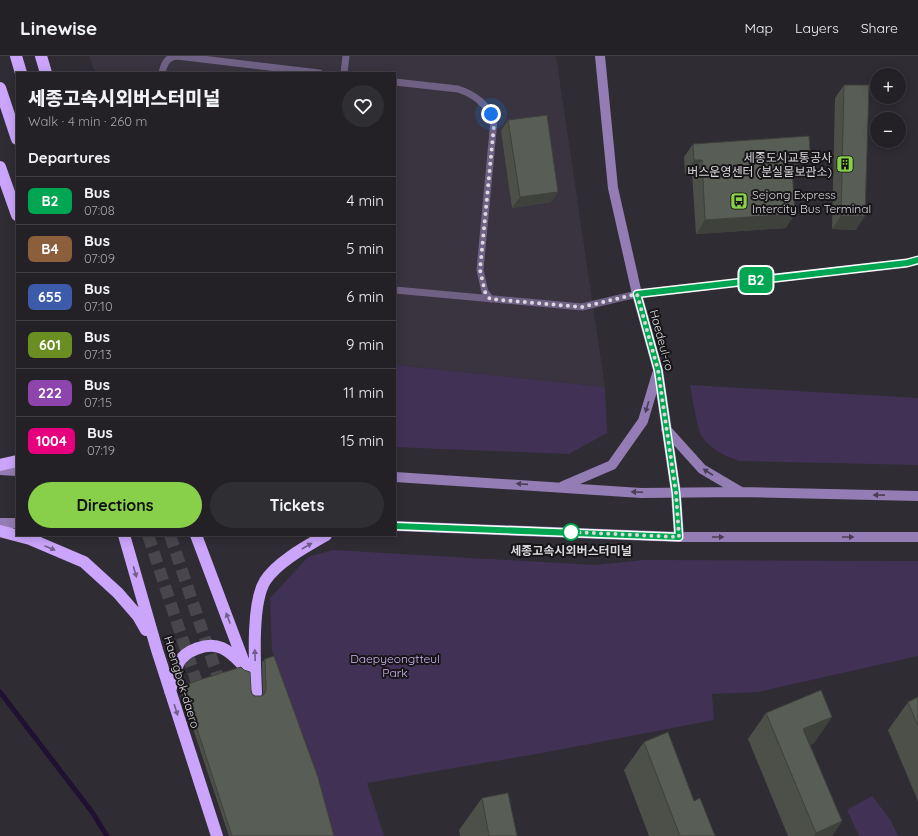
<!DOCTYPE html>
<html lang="en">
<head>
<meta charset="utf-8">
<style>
  body { margin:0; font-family:Quicksand,"Noto Sans KR",sans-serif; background:#2f2e32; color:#f1f3f6; height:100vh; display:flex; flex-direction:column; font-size:15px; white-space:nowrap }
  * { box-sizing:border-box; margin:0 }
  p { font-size:13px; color:#a3a3a7 }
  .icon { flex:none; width:22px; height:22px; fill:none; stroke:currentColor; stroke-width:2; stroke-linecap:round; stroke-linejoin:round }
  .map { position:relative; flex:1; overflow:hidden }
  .drawer { position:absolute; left:16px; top:16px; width:380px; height:464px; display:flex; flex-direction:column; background:#232126; border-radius:0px; box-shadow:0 2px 10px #0003,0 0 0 1px #403e43 }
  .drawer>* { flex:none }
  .badge { padding:0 8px; border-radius:6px; font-size:14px; line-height:26px }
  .controls { position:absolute; left:870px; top:12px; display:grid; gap:8px }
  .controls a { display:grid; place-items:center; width:36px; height:36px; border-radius:50%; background:#232126; box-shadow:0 2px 10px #0003,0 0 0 1px #403e43; font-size:20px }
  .you { position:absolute; width:20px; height:20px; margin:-10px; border:3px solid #fff; border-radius:50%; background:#1a73e8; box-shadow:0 0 0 6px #1a73e833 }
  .map>.badge { position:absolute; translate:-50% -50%; box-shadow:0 0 0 2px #fff }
  h2 { padding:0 12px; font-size:15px; line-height:36px }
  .round { display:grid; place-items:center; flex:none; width:42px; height:42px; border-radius:21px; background:#2f2e32 }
  .overview { display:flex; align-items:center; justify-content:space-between; height:68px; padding:0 12px }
  h1 { font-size:19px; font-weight:800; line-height:30px }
  .button { display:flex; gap:8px; margin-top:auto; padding:8px 12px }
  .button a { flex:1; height:46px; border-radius:24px; background:#88cf4a; color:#111; font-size:16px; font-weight:800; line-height:46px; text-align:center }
  .button a+a { background:#2f2e32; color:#f1f3f6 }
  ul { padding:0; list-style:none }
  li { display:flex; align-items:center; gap:12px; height:48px; padding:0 12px; border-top:1px solid #403e43 }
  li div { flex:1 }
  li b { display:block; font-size:15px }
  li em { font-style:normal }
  li .badge { min-width:44px; font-weight:700; text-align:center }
  header { display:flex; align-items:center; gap:24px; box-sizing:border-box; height:56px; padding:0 20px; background:#232126; border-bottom:1px solid #403e43 }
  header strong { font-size:19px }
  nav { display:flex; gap:22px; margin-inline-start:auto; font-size:14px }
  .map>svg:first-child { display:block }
  .built { fill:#393440 }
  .green { fill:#413255 }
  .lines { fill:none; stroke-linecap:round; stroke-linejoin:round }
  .stream { stroke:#201032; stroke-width:5 }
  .highway-tunnel { stroke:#49464c; stroke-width:12; stroke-dasharray:12 6; stroke-linecap:butt }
  .lane { stroke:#6f6184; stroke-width:7 }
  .street { stroke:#6f6184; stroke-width:10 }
  .secondary { stroke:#947cb4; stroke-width:10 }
  .highway { stroke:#caa5fb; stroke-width:12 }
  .wall { fill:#4c5049 }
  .shaded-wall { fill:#3e413c }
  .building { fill:#585d55; stroke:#3e413c }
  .oneway { fill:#493e56 }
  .oneway2 { fill:#705d8a }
  .line-casing { stroke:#fff; stroke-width:9 }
  .line { stroke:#00a651; stroke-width:6 }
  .walk { stroke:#dad8dc; stroke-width:4; stroke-dasharray:0 7.2 }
  .stop-dot { fill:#fff; stroke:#00a651; stroke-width:2 }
  .labels { text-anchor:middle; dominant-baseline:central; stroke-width:4; stroke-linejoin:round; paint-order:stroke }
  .poi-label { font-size:12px; fill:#dad8dc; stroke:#171518; text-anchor:end }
  .street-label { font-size:12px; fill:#dad8dc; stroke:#171518 }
  .stop-label { font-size:12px; font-weight:bold; fill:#dad8dc; stroke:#171518 }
  .park-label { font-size:12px; fill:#cfb4f6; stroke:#171518 }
</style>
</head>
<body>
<header>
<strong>Linewise</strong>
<nav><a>Map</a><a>Layers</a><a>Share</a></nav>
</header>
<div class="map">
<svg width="918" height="780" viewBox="0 0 918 780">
  <rect width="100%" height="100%" fill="#2f2c33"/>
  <path class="built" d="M89,0H556L605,331L395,309V17H95Z"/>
  <path class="green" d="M395,309L605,331L607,377L569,398L395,391Z
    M690,329L918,342V409L739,405C725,400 709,393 701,379C697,372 692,339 690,329Z
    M333,494L595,509L644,504L918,505V600L758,636L712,638L714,664L542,697L367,727L384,780H331L319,736L272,594L270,542L308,501Z
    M872,740L890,763L898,780H859L847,754Z"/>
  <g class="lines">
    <path class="stream" d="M0,636L92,756L107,780"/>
    <path class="highway-tunnel" d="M148,479L201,639
      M170,479L222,633"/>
    <path class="lane" d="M162,17C164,8 167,1 177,0L319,17
      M344,17L346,0
      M395,26L458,33C476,39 486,48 494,64L480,214L485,236L491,243
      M395,234L582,251L637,238L907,207L918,204"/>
    <path class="street" d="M637,238L658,314"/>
    <path class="secondary" d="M600,0L613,132L637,238
      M658,314L676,437L679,481
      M666,373L702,413L741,436
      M0,414L17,415
      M395,421L641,437L741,436L918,440
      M563,430L612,409L643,365L657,318
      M0,467H17
      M395,470L679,481H918"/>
    <path class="highway" d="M16,0L21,17
      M41,0L46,17
      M0,32L17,83
      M0,111L17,159
      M0,409L17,405
      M0,475L30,483L84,506L118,537L138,560L146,574
      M124,479L157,594L217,780
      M196,479L246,612
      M170,635C173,627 174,616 178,608C184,594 208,586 222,592C231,596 237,603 244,610
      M256,637C255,610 251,548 265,525C277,506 307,490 326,479"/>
  </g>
  <path class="wall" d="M844,29L856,174L832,173L835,42Z
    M508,64L558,136L551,146L512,152L501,75Z
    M693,88L810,95L800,108L792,109L786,172L696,178L692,117L685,118L684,101Z
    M265,603L334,780H229L180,634L183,630L251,634L252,638L255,640H262L263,637L262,606Z
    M918,641V745L888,674L908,646Z
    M766,657L832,661L814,687L810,689L842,765L832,780H788L748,683Z
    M644,686L694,745L715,780H649L624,714Z
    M482,742L517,780H460L459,774Z"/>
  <path class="shaded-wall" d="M810,95L800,108L782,109L791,96Z
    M694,104H702L692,117L685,118Z
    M558,136L551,146L512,152L520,141Z
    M795,158L786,172L696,178L705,164Z
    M841,160H865L856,174L832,173Z
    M832,661L814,687L785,699L803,673Z
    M842,765L832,780H814L816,777Z"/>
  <path class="building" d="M844,29H869L865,160H841Z
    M547,59L558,136L520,141L508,64Z
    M809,80L810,95L791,96L795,158L705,164L702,104H694L693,88Z
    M274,600L318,721L334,780H232L183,630L199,624L241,611L244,614L250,616L251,634L252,638L255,640H262L265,637L266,633L265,603Z
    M821,634L832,661L803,673L842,765L816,777L766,657Z
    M918,641V670L908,646Z
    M668,676L694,745L700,742L715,780H680L644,686Z
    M508,737L517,780H489L482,742Z"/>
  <defs><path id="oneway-solid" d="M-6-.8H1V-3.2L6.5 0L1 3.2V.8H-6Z"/></defs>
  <g class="oneway">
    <use href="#oneway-solid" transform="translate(647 351) rotate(107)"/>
    <use href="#oneway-solid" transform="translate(708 416) rotate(-147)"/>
    <use href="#oneway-solid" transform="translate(522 428) rotate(-176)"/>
    <use href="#oneway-solid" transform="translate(637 436) rotate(-177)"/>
    <use href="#oneway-solid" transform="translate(879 439) rotate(-179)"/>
    <use href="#oneway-solid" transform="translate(718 481)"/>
    <use href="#oneway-solid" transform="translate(848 481)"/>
  </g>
  <g class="oneway2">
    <use href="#oneway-solid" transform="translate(307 490) rotate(-30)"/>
    <use href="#oneway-solid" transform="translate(50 492) rotate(23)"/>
    <use href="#oneway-solid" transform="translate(135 516) rotate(74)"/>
    <use href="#oneway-solid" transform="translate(228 562) rotate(-111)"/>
    <use href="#oneway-solid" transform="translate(255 599) rotate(-92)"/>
    <use href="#oneway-solid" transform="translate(176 654) rotate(72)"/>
  </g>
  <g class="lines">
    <defs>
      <path id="line" d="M395,470L679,481L676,437L658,314L637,238L907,207L918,204"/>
    </defs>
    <use href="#line" class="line-casing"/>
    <use href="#line" class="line"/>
    <path class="walk" d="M491,58L494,69L480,214L485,236L490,243L582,251L637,238L658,314L676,437L679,481L571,476"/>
  </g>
  <defs>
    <symbol id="building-square" viewBox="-11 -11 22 22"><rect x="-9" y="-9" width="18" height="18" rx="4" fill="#88cf4a" stroke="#171518"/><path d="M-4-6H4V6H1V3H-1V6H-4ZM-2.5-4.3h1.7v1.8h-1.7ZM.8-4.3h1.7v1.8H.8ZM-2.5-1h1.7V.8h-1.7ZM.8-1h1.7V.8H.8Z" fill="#111"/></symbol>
    <symbol id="bus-square" viewBox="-11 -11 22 22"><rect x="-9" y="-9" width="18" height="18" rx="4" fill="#88cf4a" stroke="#171518"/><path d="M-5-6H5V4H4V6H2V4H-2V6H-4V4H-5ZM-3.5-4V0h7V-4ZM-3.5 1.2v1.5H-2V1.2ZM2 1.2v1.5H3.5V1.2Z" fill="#111"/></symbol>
  </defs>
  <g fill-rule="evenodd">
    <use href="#building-square" x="835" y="98" width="20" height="20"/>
    <use href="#bus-square" x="729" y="135" width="20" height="20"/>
  </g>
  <circle class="stop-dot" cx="571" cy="476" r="8"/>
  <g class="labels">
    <g class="poi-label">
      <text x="832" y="101">세종도시교통공사<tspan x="832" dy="14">버스운영센터 (분실물보관소)</tspan></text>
      <text x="752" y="138" text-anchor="start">Sejong Express<tspan x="752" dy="14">Intercity Bus Terminal</tspan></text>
    </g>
    <g class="street-label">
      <text transform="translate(662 284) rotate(75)">Haedeul-ro</text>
      <text transform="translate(182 626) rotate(73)">Haengbok-daero</text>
    </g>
    <g class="stop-label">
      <text x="571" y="494">세종고속시외버스터미널</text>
    </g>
    <g class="park-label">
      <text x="395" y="602">Daepyeongtteul<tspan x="395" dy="14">Park</tspan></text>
    </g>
  </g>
</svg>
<div class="controls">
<a>+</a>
<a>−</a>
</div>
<div class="you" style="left:491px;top:58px"></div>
<b class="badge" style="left:756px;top:224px;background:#00a651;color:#fff">B2</b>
<section class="drawer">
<div class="overview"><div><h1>세종고속시외버스터미널</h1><p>Walk · 4 min · 260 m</p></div><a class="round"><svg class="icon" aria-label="heart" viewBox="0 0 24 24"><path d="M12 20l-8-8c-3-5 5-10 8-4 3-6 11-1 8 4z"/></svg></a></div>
<h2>Departures</h2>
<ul>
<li><span class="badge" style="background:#00a651;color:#fff">B2</span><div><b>Bus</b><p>07:08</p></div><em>4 min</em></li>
<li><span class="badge" style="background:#8b5e3c;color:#fff">B4</span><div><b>Bus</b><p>07:09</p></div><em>5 min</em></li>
<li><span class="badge" style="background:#3d5bab;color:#fff">655</span><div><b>Bus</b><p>07:10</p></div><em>6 min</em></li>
<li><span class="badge" style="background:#6b8e23;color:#fff">601</span><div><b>Bus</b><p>07:13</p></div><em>9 min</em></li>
<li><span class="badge" style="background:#8e44ad;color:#fff">222</span><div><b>Bus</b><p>07:15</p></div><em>11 min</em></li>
<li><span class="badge" style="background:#e6007e;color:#fff">1004</span><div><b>Bus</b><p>07:19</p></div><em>15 min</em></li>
</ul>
<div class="button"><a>Directions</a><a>Tickets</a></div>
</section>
</div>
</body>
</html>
